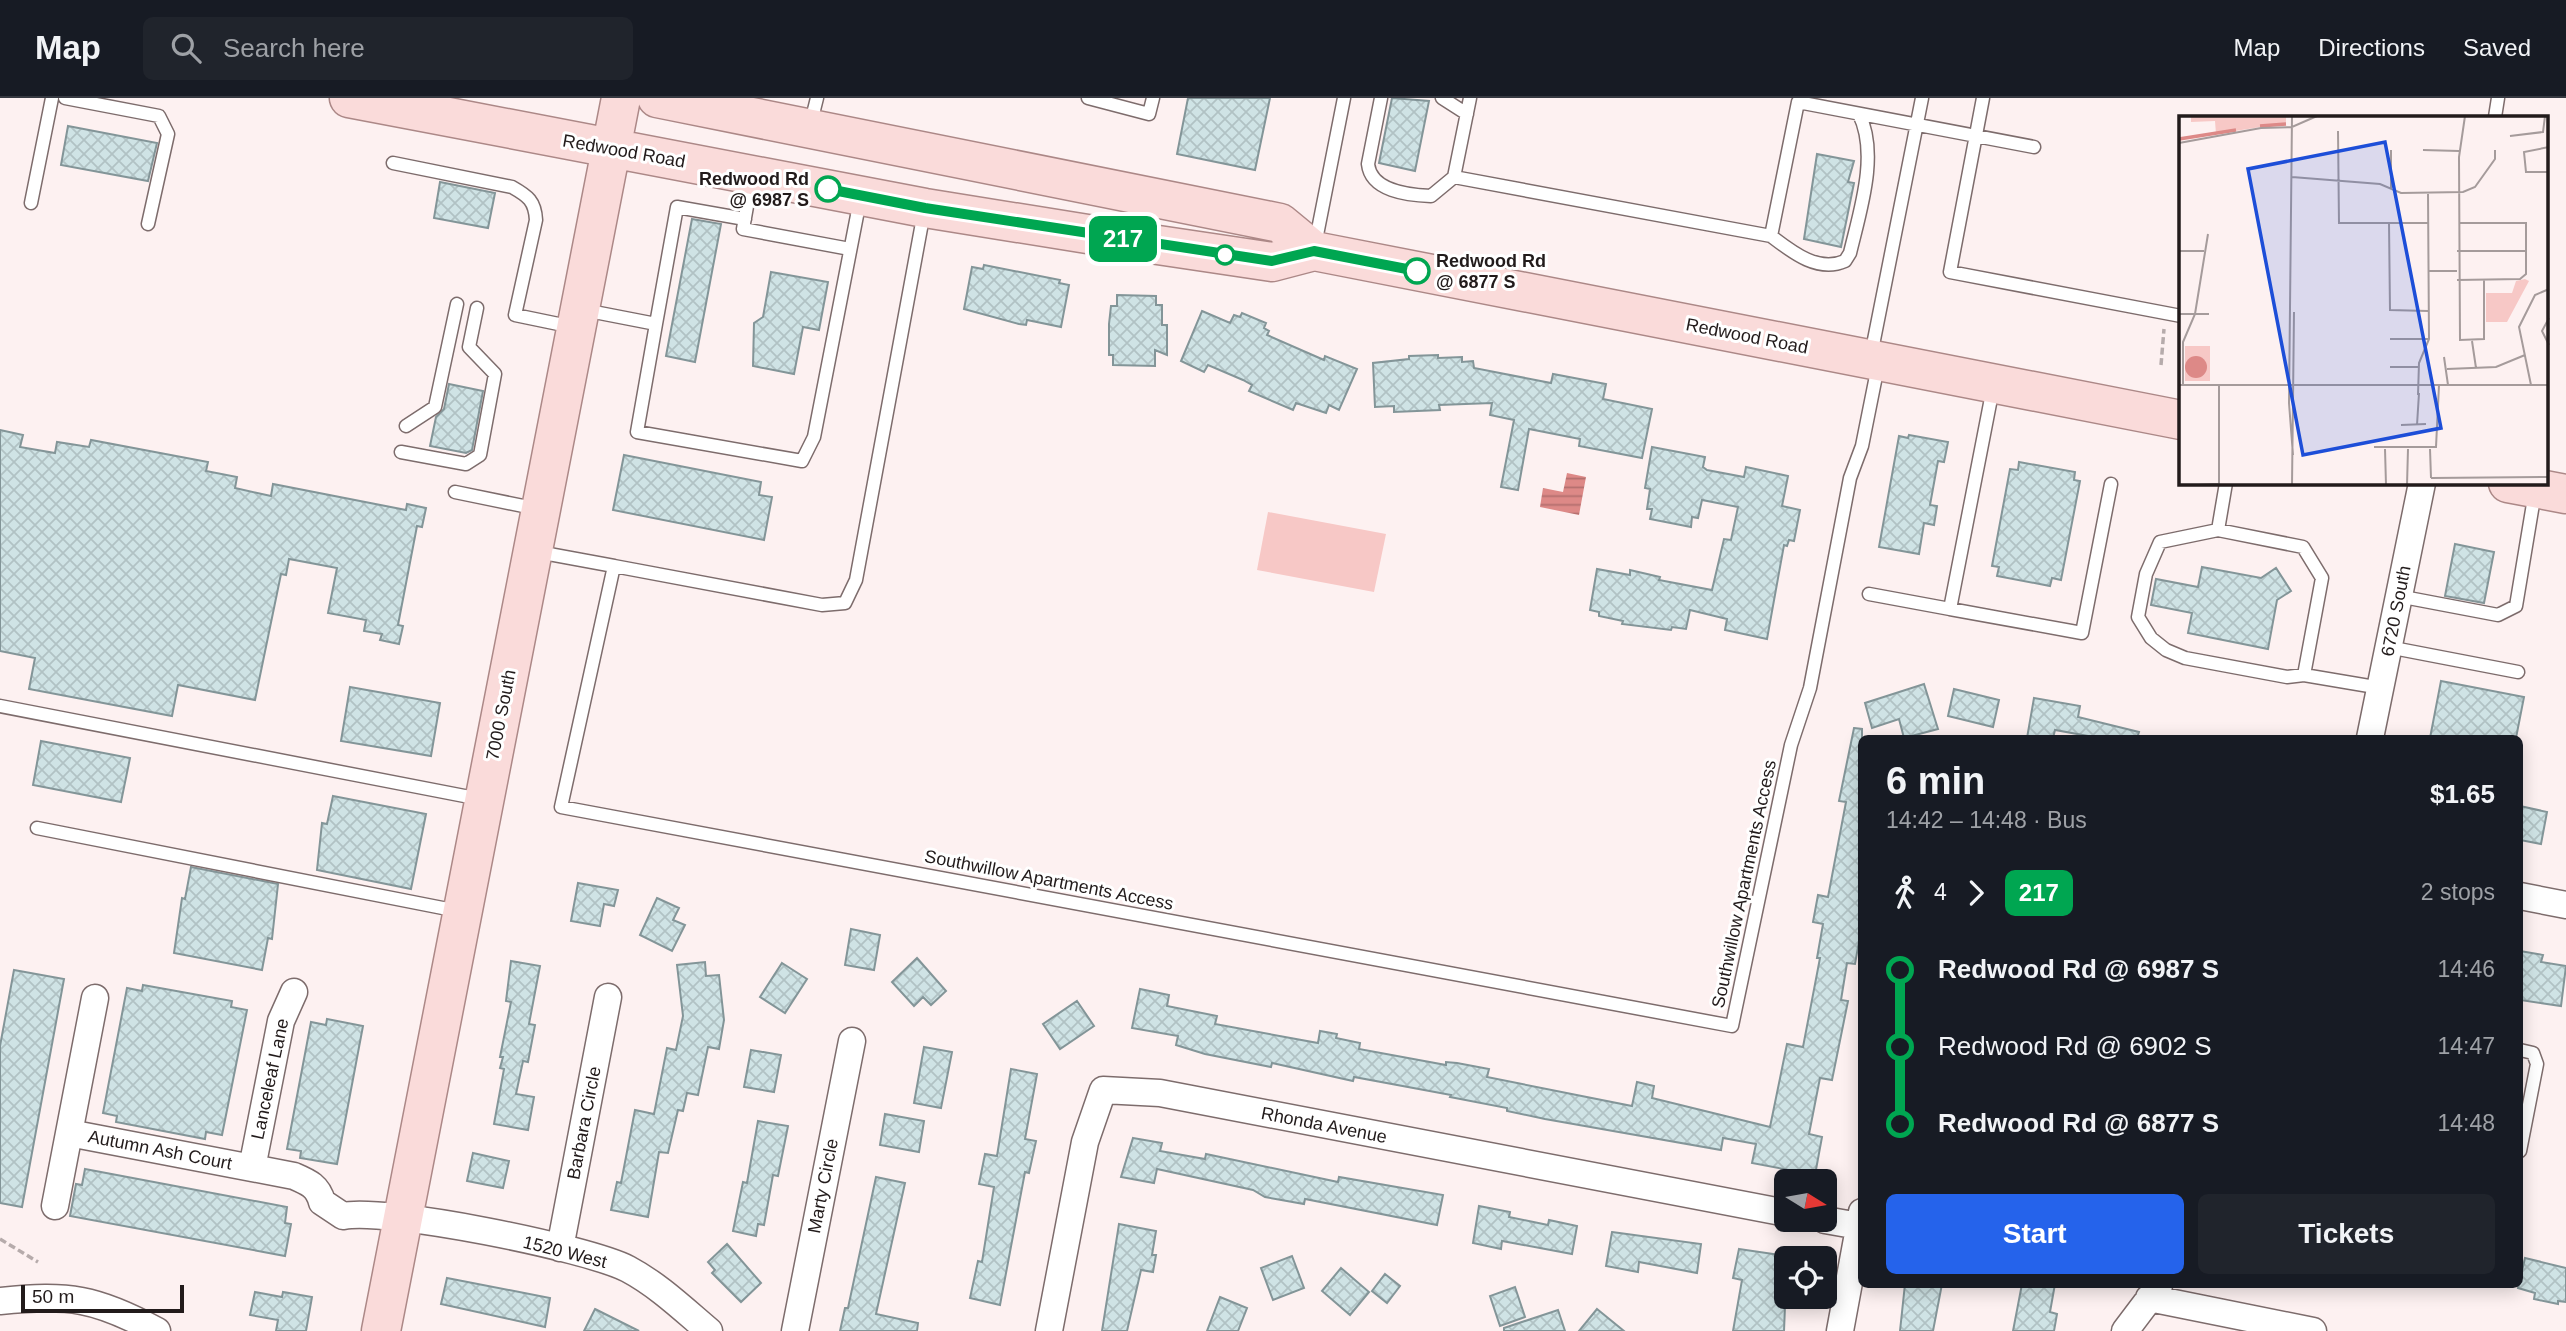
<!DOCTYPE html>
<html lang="en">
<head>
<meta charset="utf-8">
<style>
  body { margin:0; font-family:Arial,sans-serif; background:#20242c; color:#f1f3f6; height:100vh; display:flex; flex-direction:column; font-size:26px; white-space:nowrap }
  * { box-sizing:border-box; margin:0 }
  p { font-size:23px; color:#9ea1a6 }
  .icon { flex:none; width:38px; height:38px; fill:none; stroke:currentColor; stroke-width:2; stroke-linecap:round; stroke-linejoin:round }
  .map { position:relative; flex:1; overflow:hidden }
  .drawer { position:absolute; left:1858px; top:637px; width:665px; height:553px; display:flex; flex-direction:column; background:#171b24; border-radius:10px; box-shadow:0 4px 18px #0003 }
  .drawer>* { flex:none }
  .badge { padding:0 14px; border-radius:10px; font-size:24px; line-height:46px }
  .needle { width:46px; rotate:101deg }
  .tools { position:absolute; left:1774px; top:1071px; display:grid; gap:14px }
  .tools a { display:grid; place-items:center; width:63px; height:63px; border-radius:10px; background:#171b24; box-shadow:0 4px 18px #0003; font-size:35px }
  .scale { position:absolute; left:21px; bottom:18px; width:163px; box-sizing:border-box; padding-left:7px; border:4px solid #221b1b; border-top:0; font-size:19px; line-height:24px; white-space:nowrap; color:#221b1b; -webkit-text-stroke:5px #fff; paint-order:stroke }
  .map>.badge { position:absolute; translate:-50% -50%; box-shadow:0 0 0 4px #fff }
  .legs { display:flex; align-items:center; gap:10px; height:77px; padding:0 28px; font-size:23px }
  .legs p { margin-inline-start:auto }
  .summary { display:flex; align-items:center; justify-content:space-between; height:119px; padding:0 28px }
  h1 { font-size:38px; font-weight:700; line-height:52px }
  .action { display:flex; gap:14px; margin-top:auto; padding:14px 28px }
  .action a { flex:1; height:80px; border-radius:10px; background:#2563eb; color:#fff; font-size:28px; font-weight:700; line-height:80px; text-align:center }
  .action a+a { background:#20242c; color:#f1f3f6 }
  ul { padding:0 28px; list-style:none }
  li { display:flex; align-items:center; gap:24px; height:77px; font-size:26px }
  li i { display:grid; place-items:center; width:10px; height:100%; margin:0 9px; background:currentColor }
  li i::after { content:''; width:18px; height:18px; margin:-9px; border:5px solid; border-radius:50%; background:#171b24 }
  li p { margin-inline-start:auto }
  li:first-child i { background:linear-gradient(#0000 50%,currentColor 0) }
  li:last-child i { background:linear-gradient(currentColor 50%,#0000 0) }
  header { display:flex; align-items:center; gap:42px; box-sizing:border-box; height:98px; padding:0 35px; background:#171b24; border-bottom:2px solid #363941 }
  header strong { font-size:33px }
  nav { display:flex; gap:38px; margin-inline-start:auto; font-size:24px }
  .search { width:490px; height:63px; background:#20242c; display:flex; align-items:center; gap:18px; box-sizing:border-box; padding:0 24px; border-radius:10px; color:#9ea1a6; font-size:26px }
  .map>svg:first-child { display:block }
  .park { fill:#f7c8c6 }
  .water { fill:url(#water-rules) }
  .building { fill:url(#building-cross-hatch); stroke:#839598; stroke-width:2 }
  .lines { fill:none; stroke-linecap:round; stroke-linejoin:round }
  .lane-casing { stroke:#7d6c6c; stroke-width:15 }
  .street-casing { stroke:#7d6c6c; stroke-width:29 }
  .primary-casing { stroke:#ac8887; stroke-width:41 }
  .path { stroke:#b6abab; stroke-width:3.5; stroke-dasharray:7 3.5; stroke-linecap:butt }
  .lane { stroke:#fff; stroke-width:12 }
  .street { stroke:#fff; stroke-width:26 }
  .primary { stroke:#fadbda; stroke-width:38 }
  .line-1-casing { stroke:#fff; stroke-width:16 }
  .line-1 { stroke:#00a651; stroke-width:10 }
  .stop-1-dot { fill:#fff; stroke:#00a651; stroke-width:3.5 }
  .labels { text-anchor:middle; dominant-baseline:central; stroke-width:6; stroke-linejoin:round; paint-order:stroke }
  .street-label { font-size:18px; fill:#221b1b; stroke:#fff }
  .stop-label { font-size:18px; font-weight:bold; fill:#221b1b; stroke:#fff; text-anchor:end }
  .inset-river { fill:none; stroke:#dd8987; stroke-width:3.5 }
  .inset-road { fill:none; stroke:#a59b9b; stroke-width:2 }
  .view { fill:#1d4ed8; fill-opacity:0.15; stroke:#1d4ed8; stroke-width:3.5 }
  .inset-edge { fill:none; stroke:#221b1b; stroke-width:3.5 }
</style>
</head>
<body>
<header>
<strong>Map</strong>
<div class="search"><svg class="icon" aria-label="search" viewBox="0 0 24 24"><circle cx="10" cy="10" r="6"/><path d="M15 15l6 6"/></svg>Search here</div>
<nav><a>Map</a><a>Directions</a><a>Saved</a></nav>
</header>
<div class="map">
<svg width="2566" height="1233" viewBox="0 0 2566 1233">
  <defs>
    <pattern id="water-rules" width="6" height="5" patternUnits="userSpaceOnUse" patternTransform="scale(1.75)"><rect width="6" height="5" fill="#dd8987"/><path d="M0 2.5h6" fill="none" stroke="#b36f6e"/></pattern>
    <pattern id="building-cross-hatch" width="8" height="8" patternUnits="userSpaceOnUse" patternTransform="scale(1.75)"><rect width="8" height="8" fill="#cfe3e5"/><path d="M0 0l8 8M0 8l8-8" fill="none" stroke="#b1c2c4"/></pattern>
  </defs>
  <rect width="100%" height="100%" fill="#fdf1f1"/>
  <path class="park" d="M1268,414L1386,436L1374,494L1257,472Z"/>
  <path class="water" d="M1567,375L1586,379L1579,417L1540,409L1543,390L1563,394Z"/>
  <path class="building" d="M1188,0H1270L1255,72L1177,56Z
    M1392,0L1429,3L1415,73L1379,65Z
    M68,28L157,45L148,83L61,67Z
    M1817,56L1854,63L1848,84L1854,85L1841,149L1804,141Z
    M440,84L495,95L488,130L434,120Z
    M692,121L721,126L695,264L666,258Z
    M984,167L1060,182L1059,185L1069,187L1061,229L1027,222L1026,227L1019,226L964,211L972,169L983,171Z
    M771,174L828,184L819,232L803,229L794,276L753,268L754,225L763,219Z
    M1117,197L1156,198V207H1162V227H1167V257L1155,252V268L1113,267V257H1109V226L1111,208H1117Z
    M1202,213L1230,225L1234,217L1240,219L1242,215L1266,225L1264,230L1269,233L1267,237L1324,262L1325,258L1357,271L1339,312L1329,307L1326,315L1296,305L1293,312L1249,293L1252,287L1243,282L1208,267L1204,274L1181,263Z
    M1438,257V260L1462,259V264L1473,263L1474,270L1551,285L1553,276L1606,286L1603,301L1652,311L1642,360L1579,348L1580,341L1529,331L1518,392L1501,389L1514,322L1490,317L1492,305L1439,307L1440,312L1394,314V308L1375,309L1373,265L1409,261V258Z
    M449,286L483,293L472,352L466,355L430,348L436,319L444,311Z
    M0,332L23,337L20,349L55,355L57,344L89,349L91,342L208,364L206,373L237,379L235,390L271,398L273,386L406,412L407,406L426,410L422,429L417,428L398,527L403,528L399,546L380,542L382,536L364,533L366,522L328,515L337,470L289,461L286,477L281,476L255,602L178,587L172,618L29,591L35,560L0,553Z
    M1909,337L1948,344L1944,364L1938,363L1930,407L1937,408L1934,427L1924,425L1919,456L1879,449L1899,338L1908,340Z
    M1652,349L1705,359L1703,369L1707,372L1744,379L1746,369L1788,378L1782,408L1800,412L1794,443L1789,442L1787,448L1784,447L1767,541L1725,532L1727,521L1690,512L1686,531L1672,529L1671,532L1622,526L1623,523L1599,518V514L1590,512L1597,471L1630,477V472L1660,479L1659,482L1712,492L1724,441L1731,442L1738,409L1702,402L1698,420L1692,419L1691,429L1650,421L1652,411H1647L1650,391L1645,390Z
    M624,357L761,384L759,397L772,399L764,442L613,412Z
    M2019,364L2075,374L2074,382L2080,383L2061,482L2052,480L2050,488L1997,478L1999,469L1992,468L2010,371L2018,372Z
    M2455,446L2494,454L2484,505L2445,498Z
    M2202,469L2261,480L2276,470L2291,493L2277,502L2268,551L2188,535L2192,515L2151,507L2156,481L2198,489Z
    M2441,583L2524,599L2516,640H2430Z
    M1924,586L1938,631L1904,640L1899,621L1872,630L1865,605Z
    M350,589L440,605L431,658L341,643Z
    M1954,591L1999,602L1993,629L1948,618Z
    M2034,600L2080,608L2078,619L2139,634L2137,640H2099L2055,632L2053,640H2027Z
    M1854,630L1862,631V827L1855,866L1847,865L1841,902L1848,903L1832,982L1820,980L1809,1036L1822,1039L1815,1077L1752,1065L1756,1046L1723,1040L1721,1052L1545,1021L1507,1013V1010L1450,999L1451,997L1354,979L1353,983L1272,965L1271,969L1205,956L1176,947L1178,938L1132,930L1140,891L1169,897L1167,908L1217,918L1215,926L1318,945L1320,933L1337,936L1336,940L1360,945L1359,951L1446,967V964L1457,965L1489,971L1487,979L1632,1008L1637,984L1654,988L1652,1000L1770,1029L1787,946L1803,949L1820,860H1817L1823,826L1813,824L1818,797L1828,799L1846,704L1839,703Z
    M41,643L130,660L121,704L33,687Z
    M333,698L426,716L411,791L317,772L322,725L327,726Z
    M2520,708L2547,714L2541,746L2520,742Z
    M191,769L278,786L272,841L268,840L262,872L174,855L182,800L185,801Z
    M578,785L618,792L614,808L604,806L600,828L571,823Z
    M657,800L679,810L673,822L685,827L672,853L640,837Z
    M851,831L880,837L874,872L845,867Z
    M2520,853L2543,857L2541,864L2566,868L2561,908L2520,902Z
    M917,860L946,893L931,907L923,899L914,908L892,884Z
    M511,863L540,868L529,926L535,927L528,964L523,963L516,996L534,999L528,1032L494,1026L504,971L500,970L503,959H500L511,904L506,903Z
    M705,864L706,878L719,877L724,922L719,951L708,949L698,997L687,995L683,1013L678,1012L668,1055L659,1054L648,1119L611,1112L617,1084L621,1085L635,1012L654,1016L667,950L676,952L683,918L677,867Z
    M782,865L807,881L785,915L760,899Z
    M14,872L64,881L22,1109L0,1105V948Z
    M143,887L232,903L231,909L247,912L222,1037L206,1034L205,1041L116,1024L117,1018L103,1015L127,890L142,893Z
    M1077,903L1094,928L1060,951L1043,926Z
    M327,921L363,928L337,1066L300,1060L301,1053L287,1051L311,924L326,927Z
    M924,949L952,954L941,1010L914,1005Z
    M751,952L781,957L774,994L744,989Z
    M1011,971L1037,976L1025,1041L1036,1043L1029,1075L1025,1074L1000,1207L970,1200L978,1163L982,1164L994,1089L979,1086L985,1056L997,1058Z
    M885,1016L924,1023L919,1054L880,1047Z
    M758,1023L788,1028L778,1078L773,1077L764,1127L758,1126L756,1138L733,1133L743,1084L747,1085Z
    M1133,1040L1162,1045L1160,1053L1205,1061L1206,1056L1338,1084L1339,1079L1443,1097L1437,1127L1305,1101L1304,1106L1265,1099L1253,1092L1157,1071L1154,1085L1121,1079Z
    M473,1055L509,1063L503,1090L467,1083Z
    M85,1071L287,1109L285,1125L291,1126L285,1158L70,1118L76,1086L82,1087Z
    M876,1079L905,1085L876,1216L918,1225L917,1233H840L845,1210H848Z
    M1479,1108L1510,1114L1509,1119L1548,1127L1549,1122L1577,1128L1572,1156L1502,1143L1501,1151L1473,1145Z
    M1119,1126L1156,1133L1152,1157H1156L1153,1174L1141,1172L1127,1233H1102Z
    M1612,1134L1701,1146L1697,1175L1639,1164L1638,1174L1606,1168Z
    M727,1146L761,1185L741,1204L712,1175L715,1172L708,1164Z
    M1739,1151L1787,1158L1784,1233H1733L1742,1182L1733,1180Z
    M1292,1158L1304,1190L1273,1202L1261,1170Z
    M2525,1160L2566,1170V1204L2558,1203V1206L2534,1201L2535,1195L2518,1190Z
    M1341,1170L1369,1194L1350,1217L1322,1193Z
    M1385,1176L1400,1188L1387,1205L1372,1193Z
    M447,1180L550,1200L545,1229L441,1206Z
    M1905,1186H1942L1933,1233H1900Z
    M2022,1186H2055L2050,1214L2057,1216L2054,1233H2013Z
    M1515,1189L1525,1219L1500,1228L1490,1198Z
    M255,1194L282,1199L283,1194L312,1199L306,1233H276L278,1222L250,1217Z
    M1220,1199L1247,1210L1238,1233H1207Z
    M595,1211L639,1233H584Z
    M1597,1211L1624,1233H1579Z
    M1558,1212L1565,1233H1504V1230Z"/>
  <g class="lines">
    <defs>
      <path id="lane" d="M65,0L159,18L168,36L148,126
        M1088,0L1149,16L1153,0
        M1381,0L1368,66C1371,93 1407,97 1431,98L1454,79L1470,0
        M1442,0L1467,16
        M1983,0L1950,174L2181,218
        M2495,19L2498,0
        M810,28L817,0
        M393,65L512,89C528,98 535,103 536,122L515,217L573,229
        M1454,79L1771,138C1792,154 1818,175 1845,163L1850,155C1860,113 1879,56 1859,16
        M752,80L743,131L850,151
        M31,105L52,0
        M924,114L856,482L845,505L822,507L614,468L561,709L1732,928L1791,647L1810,590L1850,380L1862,348L1878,268
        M1771,138L1798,4L2034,49
        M1315,147L1344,0
        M584,212L656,226L637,334L802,363L814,339L860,102
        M656,226L677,109L745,121
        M1871,257L1922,0
        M406,328L435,309L457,206
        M401,354L466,366L480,357L495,276L469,249L477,210
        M2226,385L2218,432L2160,444L2146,476L2138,519L2151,540L2166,552L2185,560L2287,579L2304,577L2381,590
        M455,394L538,411
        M2218,432L2303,449L2322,480L2304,577
        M538,454L614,468
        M1869,496L1950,511L1993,290
        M2398,498L2498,517L2516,508L2535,394
        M1950,511L2082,535L2111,386
        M2388,549L2518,574
        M0,608L480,701
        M37,730L458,813
        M2520,952L2533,955L2537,966L2520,1053"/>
      <path id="street" d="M2370,640L2422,385
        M2520,798L2566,807
        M69,1035L294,1078C308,1084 318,1088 322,1104L343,1118C385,1109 588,1150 628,1171C658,1187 683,1211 709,1233
        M252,1070L281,923L294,894
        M55,1108L95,900
        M1825,1122L1859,1128
        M560,1150L608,899
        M2149,1200L2313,1233
        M0,1203C69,1196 96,1200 157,1233
        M795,1233L852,943
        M1049,1233L1085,1044L1103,992L1160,995L1787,1115
        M1840,1233L1862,1114
        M2125,1233L2159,1188"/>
      <path id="primary" d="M349,0L925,110L1131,143L1272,164L1314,153L2181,322
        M657,0L1280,125L1314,153
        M2508,385L2566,396
        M381,1233L621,0"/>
    </defs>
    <use href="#lane" class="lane-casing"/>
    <use href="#street" class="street-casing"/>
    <use href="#primary" class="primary-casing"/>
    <path class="path" d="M2161,267L2164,231
      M0,1141L38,1164"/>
    <use href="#lane" class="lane"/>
    <use href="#street" class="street"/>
    <use href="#primary" class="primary"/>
  </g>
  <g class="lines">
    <defs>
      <path id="line-1" d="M828,91L925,110L1272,163L1314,153L1417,173"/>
    </defs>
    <use href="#line-1" class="line-1-casing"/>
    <use href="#line-1" class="line-1"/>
  </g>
  <g class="stop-1-dot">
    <circle cx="828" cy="91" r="12"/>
    <circle cx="1225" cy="157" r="9"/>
    <circle cx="1417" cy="173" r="12"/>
  </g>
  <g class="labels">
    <g class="street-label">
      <text transform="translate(624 53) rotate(10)">Redwood Road</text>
      <text transform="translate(1747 238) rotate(11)">Redwood Road</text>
      <text transform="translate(2396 513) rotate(-79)">6720 South</text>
      <text transform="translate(501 617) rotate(-79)">7000 South</text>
      <text transform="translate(1049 782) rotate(11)">Southwillow Apartments Access</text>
      <text transform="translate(1744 786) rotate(-78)">Southwillow Apartments Access</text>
      <text transform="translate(270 981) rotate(-78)">Lanceleaf Lane</text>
      <text transform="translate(584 1025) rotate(-79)">Barbara Circle</text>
      <text transform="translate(1324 1027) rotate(11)">Rhonda Avenue</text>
      <text transform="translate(160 1052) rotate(11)">Autumn Ash Court</text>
      <text transform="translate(823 1088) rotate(-79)">Marty Circle</text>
      <text transform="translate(565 1154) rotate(14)">1520 West</text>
    </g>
    <g class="stop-label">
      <text x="809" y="81">Redwood Rd<tspan x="809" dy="21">@ 6987 S</tspan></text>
      <text x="1436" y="163" text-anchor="start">Redwood Rd<tspan x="1436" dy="21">@ 6877 S</tspan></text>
    </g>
  </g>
  <g transform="translate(2179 18)">
    <rect width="369" height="369" fill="#fdf1f1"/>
    <path d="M12,0H107V7L37,18L36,5L12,6Z" fill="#f7c8c6"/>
    <path d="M346,163L350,165L328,206H307V177H333L337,165ZM6,230H31V265H6Z" fill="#f7c8c6"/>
    <path d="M6 251a11 11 0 1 1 22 0a11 11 0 1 1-22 0Z" fill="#dd8987"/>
    <path class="inset-river" d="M81,10L107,8M0,23L57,14"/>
    <path class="inset-road" d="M113,0L110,287L114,339M286,0L280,41L281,224L305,223V164M159,15L160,107H249M331,20L364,16L366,0M0,27L82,12L113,11L138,0M370,31L345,36L347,56H370M244,34L280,35M113,61L201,68L222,77L284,76L296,71L316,43V34M212,73V34M210,107L211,194L249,195M0,135H25M278,135H347M249,155H278M278,164L341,163L347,158V107H280M0,198H30M370,202L363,215L370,229M211,223H250M293,225L297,252M265,241L269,269M211,251H240M268,253L317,251L346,239M0,269H370M4,269V226L16,198L29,118M40,269V369M352,269L340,211L356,179L370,173M239,279L240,247L250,223L249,77M222,309L247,308M238,309L240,277M195,331H257L260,269M206,333L207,369M251,333L252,362M252,362L370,361M19,369L40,368M113,369L115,196M228,369L229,333"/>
    <path class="view" d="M206,26L262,312L124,339L69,53Z"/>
    <rect width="369" height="369" class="inset-edge"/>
  </g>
</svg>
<div class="tools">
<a><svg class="needle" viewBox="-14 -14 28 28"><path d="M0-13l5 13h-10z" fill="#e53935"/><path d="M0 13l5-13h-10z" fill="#9ea1a6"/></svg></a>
<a><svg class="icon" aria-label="locate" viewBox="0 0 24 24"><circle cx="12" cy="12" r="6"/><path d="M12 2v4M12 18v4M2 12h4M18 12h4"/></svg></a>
</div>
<div class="scale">50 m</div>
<b class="badge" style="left:1123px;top:141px;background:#00a651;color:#fff">217</b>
<section class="drawer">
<div class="summary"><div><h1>6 min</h1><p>14:42 – 14:48 · Bus</p></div><b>$1.65</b></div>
<div class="legs"><svg class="icon" aria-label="walk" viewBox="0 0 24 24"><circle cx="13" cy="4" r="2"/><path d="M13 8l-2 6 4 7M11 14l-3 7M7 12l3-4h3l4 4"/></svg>4<svg class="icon" aria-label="forward" viewBox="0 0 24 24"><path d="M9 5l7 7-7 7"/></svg><b class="badge" style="background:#00a651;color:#fff">217</b><p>2 stops</p></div>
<ul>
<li><i style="color:#00a651"></i><b>Redwood Rd @ 6987 S</b><p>14:46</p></li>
<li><i style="color:#00a651"></i><span>Redwood Rd @ 6902 S</span><p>14:47</p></li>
<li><i style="color:#00a651"></i><b>Redwood Rd @ 6877 S</b><p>14:48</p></li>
</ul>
<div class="action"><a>Start</a><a>Tickets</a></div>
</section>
</div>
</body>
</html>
